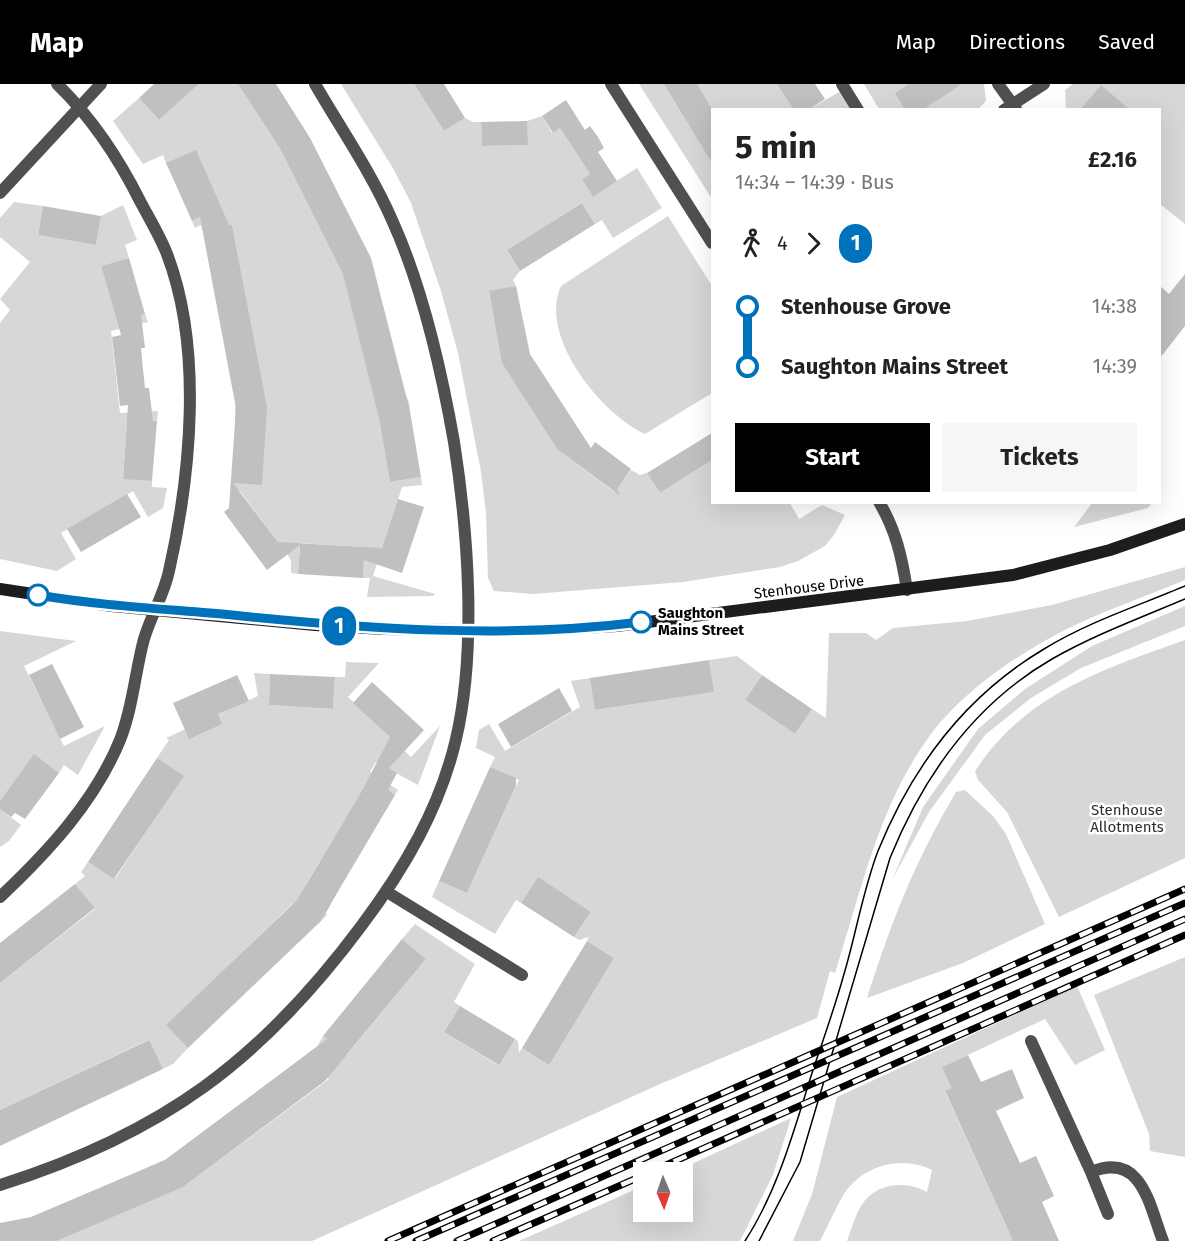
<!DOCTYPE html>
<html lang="en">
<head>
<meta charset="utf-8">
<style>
  body { margin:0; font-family:"Fira Sans",sans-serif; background:#f6f6f6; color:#222; height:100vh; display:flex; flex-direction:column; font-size:22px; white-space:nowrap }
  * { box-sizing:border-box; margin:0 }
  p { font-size:20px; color:#767676 }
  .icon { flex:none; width:33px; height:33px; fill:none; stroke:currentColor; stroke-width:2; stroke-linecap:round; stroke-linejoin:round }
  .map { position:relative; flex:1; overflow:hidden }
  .drawer { position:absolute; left:711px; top:24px; width:450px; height:396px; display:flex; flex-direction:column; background:#fff; border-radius:0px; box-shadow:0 6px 24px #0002 }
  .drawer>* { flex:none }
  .badge { padding:0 12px; border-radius:20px; font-size:21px; line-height:39px }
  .needle { width:39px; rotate:178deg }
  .tools { position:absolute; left:633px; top:1078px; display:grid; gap:12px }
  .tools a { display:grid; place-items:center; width:60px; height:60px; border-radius:0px; background:#fff; box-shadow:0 6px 24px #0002; font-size:30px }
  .map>.badge { position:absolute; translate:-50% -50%; box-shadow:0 0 0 3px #fff }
  .legs { display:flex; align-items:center; gap:9px; height:66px; padding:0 24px; font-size:20px }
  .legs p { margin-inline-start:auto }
  .head { display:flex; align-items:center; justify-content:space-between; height:102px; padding:0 24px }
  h1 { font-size:33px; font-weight:700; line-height:45px }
  .action { display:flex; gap:12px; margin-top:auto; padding:12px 24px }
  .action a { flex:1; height:69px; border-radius:0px; background:#000; color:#fff; font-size:24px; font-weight:700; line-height:69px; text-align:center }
  .action a+a { background:#f6f6f6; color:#222 }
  ul { padding:0 24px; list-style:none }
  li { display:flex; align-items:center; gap:21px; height:60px; font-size:22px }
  li i { display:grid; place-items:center; width:9px; height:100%; margin:0 8px; background:currentColor }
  li i::after { content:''; width:15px; height:15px; margin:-8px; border:4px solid; border-radius:50%; background:#fff }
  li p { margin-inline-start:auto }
  li:first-child i { background:linear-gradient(#0000 50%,currentColor 0) }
  li:last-child i { background:linear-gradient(currentColor 50%,#0000 0) }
  header { display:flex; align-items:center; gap:36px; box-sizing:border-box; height:84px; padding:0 30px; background:#000; color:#fff }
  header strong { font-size:28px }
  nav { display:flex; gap:33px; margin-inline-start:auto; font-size:21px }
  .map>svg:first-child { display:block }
  .green { fill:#d7d7d7 }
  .building { fill:#c0c0c0 }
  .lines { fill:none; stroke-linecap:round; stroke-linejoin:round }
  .street { stroke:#505050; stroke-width:12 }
  .secondary { stroke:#1d1d1d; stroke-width:12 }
  .tram { stroke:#000; stroke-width:1.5 }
  .rail-casing { stroke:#000; stroke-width:7 }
  .rail { stroke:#fff; stroke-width:4.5; stroke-dasharray:14; stroke-linecap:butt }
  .line-1-casing { stroke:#fff; stroke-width:14 }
  .line-1 { stroke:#0072bc; stroke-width:9 }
  .stop-1-dot { fill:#fff; stroke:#0072bc; stroke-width:3 }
  .labels { text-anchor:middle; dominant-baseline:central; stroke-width:5; stroke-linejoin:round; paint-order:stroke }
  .street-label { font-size:15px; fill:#000; stroke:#fff }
  .stop-label { font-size:15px; font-weight:bold; fill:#000; stroke:#fff; text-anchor:start }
  .park-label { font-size:15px; fill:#2e2e2e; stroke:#fff }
</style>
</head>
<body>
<header>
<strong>Map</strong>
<nav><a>Map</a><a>Directions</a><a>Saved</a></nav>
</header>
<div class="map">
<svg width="1185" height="1157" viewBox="0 0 1185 1157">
  <rect width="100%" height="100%" fill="#fff"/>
  <path class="green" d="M199,0H249L242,6L276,58L302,41L312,58L285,72L341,183L369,169L375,189L346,196L409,318L410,327L379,333L390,398L421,393L422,401L402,403L373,492L435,510L433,512L367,513L370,494H363L364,463L300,459L298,490L291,489V476L287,470L240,407L230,406L231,399L265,338L235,336V322L265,316L232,141L202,146L201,141L195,144L192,137L221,123L166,79L163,71L143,80L113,37L139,14L159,36Z
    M341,0H414L444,47L465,34L473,38H481L482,62L527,61V37L542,32L552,49L560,44L590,90L582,95L593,112L637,84L662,124L613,154L602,136L595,140L582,119L507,166L520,187L513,196L516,202L489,208L503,280L557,365L614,408L631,386L640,391L647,389L660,409L712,376V418L790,419L799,435L822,421L845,431L834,451L825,462L798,477L780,483L683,498L533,510L494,507L488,494L486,429L481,388L458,269L441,207L411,119L394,86Z
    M639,0H777L794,25L712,26V115Z
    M864,0H984L986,17L978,25H879Z
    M1073,0H1185V140L1160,120V26L1066,25L1065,6Z
    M841,7L852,26H808Z
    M14,118L43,122L38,151L96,161L101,132L123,121L137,156L125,161L129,174L101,182L117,237L145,230L148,238L111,247L120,329L158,327L157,337L127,335L123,394L152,397V403L167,404L163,424L148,433L133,407L61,449L76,475L57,487L0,475V239L10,226L0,215L30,178L0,153V134Z
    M668,132L712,202V309L645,350C601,330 538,252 561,202Z
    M1092,419V418L1152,419L1148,424L1074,443Z
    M1185,483V496C1145,513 1102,527 1063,547C1013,573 959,610 926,657C878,725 860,811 835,889L830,887L817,934L658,1001L312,1157H57L161,1112L148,1083L167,1075L187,1100L329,995L309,968L317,963L323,952L347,971L426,875L402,855L415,840L475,880L454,918L460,922L444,948L498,981L515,955L518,957L519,969L522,964L549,980L614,874L587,857L589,853L579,856L574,853L591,828L538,794L521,819L516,816L495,850L432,813L439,797L467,809L519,696L490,683L495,673L476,664L479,646L489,640L505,667L580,623L571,597L590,594L596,626L713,608L709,576L737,572L762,591L745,616L795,650L812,625L826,634L829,549H866L876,556L893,544L967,537L1052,521Z
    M1185,522V542L1081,584L1031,614L985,651L929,728L892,796L923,723L978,645L1025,605L1092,562Z
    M0,547L76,557L24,582L64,662L105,642L78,691L64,681L59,689L34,671L0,717Z
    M1185,556V774L1059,833L1007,728L978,696L975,687C1026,610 1101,586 1185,556Z
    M346,578L379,579L348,613L411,673L440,642L418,701L376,678L370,688L398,706L395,711L369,695L305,802L332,818L326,829L327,831L316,842L293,819L167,941L188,964L173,980L163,985L148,956L0,1026V899L95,825L75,800L85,792L81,788L88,778L115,795L183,692L157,674L169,656L166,654L258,612L254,589L270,590L269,621L333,625L335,593H345Z
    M965,706L993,732L1006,750L1045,840L963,879L867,914C892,836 914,779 956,708Z
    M0,725L21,741L9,757L0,763Z
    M1185,873V1073L1150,1067L1149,1050L1094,911Z
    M1077,902L1105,966L1075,981L1045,935L942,983L968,992L976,988L978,992L945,1008L1013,1157H847C851,1146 855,1132 861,1122C875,1099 905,1096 927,1108L932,1086C902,1071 863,1081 844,1110C835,1125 828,1142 820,1157H793L812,1110L837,1013Z
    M791,1034L773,1091L740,1157H519L643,1102L644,1128H682V1089H672Z"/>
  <path class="building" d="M154,0H199L159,36L139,14Z
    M238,0H276L310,54L371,174L410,327L421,393L390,398L379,334L343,190L281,66Z
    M414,0H444L465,34L444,47Z
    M664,0H697L712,25V79Z
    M777,0H815L825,15L808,26H794Z
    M909,0H962L922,26H905L895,9Z
    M1101,1L1130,26H1080Z
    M566,16L585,46L590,42L598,53L604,64L598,68L617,97L593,113L582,95L590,90L560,44L553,49L542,32Z
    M527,37L528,61L482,62L481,38Z
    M196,66L229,141H232L267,323L262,401L233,399L278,458L382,464L398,415L424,423L402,489L364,476L363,494L298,490L300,461L267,486L224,428L229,424L236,324L200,133L192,137L166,79Z
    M582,119L595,140L520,187L507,166Z
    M43,122L101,132L96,161L38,151Z
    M129,174L145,230L141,231L145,264H141L143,285L145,304H149L153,337H157L152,397L123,395L128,321L120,322L112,253L121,251L101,182Z
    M1185,190V242L1160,274V202L1169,210Z
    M516,202L530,270L591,364L595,358L631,385L617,405L620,410L619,411L557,365L502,279L489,207Z
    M712,349V376L660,409L647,389Z
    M127,410L141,433L81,468L67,445Z
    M709,576L714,608L595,626L590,594Z
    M52,580L84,643L60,655L29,591Z
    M270,590L335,593L333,625L269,621Z
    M237,591L249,617L218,630L222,640L189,655L173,619Z
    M762,591L812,625L795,650L745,616Z
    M372,598L424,646L389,684L397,689L388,706L395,711L320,838L188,964L166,941L297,816L364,703L390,653L353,619Z
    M559,604L572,627L511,663L498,640Z
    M34,670L59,689L25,735L15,729L11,733L0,725V717Z
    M157,674L184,692L114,795L88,778Z
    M490,683L516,694V702L467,809L439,797Z
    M538,793L591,828L574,853L521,819Z
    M75,800L95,824L0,899V859Z
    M402,855L426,875L325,997L183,1103L57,1157H0V1139L31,1133L165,1076L327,955L323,952Z
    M587,857L614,874L549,981L522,964Z
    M460,922L515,955L499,981L444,948Z
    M149,956L163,985L0,1062V1026Z
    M968,971L981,998L1012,985L1024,1014L996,1027L1020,1079L1036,1072L1054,1112L1042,1118L1059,1157H1013L945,1007L952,1004L942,983Z"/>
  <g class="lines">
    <path class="street" d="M611,0L712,159
      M842,0L858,26
      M998,0L1016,25
      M1004,26L1044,0
      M0,109L101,0
      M879,418C896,446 902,474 907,506
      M387,808L522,891
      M0,813C48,768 95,717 120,656C133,623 135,588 144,555C151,531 164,511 169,487C191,390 203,264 167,170C160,152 149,134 140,117C118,73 92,34 57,0
      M1031,957L1091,1088C1142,1067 1149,1121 1163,1157
      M1091,1088L1108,1130
      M0,1101C162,1050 261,977 362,841C404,785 440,724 456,655C477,565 468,448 454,358C441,284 423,204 392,136C371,88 341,45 315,0"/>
    <path class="secondary" d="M0,505L112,522L315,541L383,545L532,547L617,542L1013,491L1110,466L1185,440"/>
    <path class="tram" d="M745,1157C778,1106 794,1046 812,989C823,956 835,923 844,890C856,850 863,806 878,767C912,683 965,612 1044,565C1088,538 1138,522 1185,502
      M759,1157L800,1078L890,774C923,693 974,620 1052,575C1094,551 1140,534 1185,515"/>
    <defs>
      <path id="rail" d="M648,1089L1185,851
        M388,1157L1185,805
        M416,1157L1185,819
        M457,1157L1185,835
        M493,1157L644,1091"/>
    </defs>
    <use href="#rail" class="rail-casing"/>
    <use href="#rail" class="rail"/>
  </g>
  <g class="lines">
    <defs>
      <path id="line-1" d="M38,511C102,522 167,525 232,531C368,545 505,555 641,538"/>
    </defs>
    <use href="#line-1" class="line-1-casing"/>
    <use href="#line-1" class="line-1"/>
  </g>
  <g class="stop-1-dot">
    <circle cx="38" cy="511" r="10"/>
    <circle cx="641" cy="538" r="10"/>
  </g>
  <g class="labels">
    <g class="street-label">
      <text transform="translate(809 503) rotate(-7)">Stenhouse Drive</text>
    </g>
    <g class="stop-label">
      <text x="658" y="529">Saughton<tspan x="658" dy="17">Mains Street</tspan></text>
    </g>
    <g class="park-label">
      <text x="1127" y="726">Stenhouse<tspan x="1127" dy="17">Allotments</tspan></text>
    </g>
  </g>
</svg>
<div class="tools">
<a><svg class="needle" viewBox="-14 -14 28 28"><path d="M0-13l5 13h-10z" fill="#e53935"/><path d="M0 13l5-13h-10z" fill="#767676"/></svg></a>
</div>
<b class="badge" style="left:339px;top:542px;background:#0072bc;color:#fff">1</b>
<section class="drawer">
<div class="head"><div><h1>5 min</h1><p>14:34 – 14:39 · Bus</p></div><b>£2.16</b></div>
<div class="legs"><svg class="icon" aria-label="walk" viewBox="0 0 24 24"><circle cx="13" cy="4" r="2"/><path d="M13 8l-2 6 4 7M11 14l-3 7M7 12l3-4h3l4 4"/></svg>4<svg class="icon" aria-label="forward" viewBox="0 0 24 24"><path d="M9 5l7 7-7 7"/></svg><b class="badge" style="background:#0072bc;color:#fff">1</b></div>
<ul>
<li><i style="color:#0072bc"></i><b>Stenhouse Grove</b><p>14:38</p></li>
<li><i style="color:#0072bc"></i><b>Saughton Mains Street</b><p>14:39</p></li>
</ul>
<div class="action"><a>Start</a><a>Tickets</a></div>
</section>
</div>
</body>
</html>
